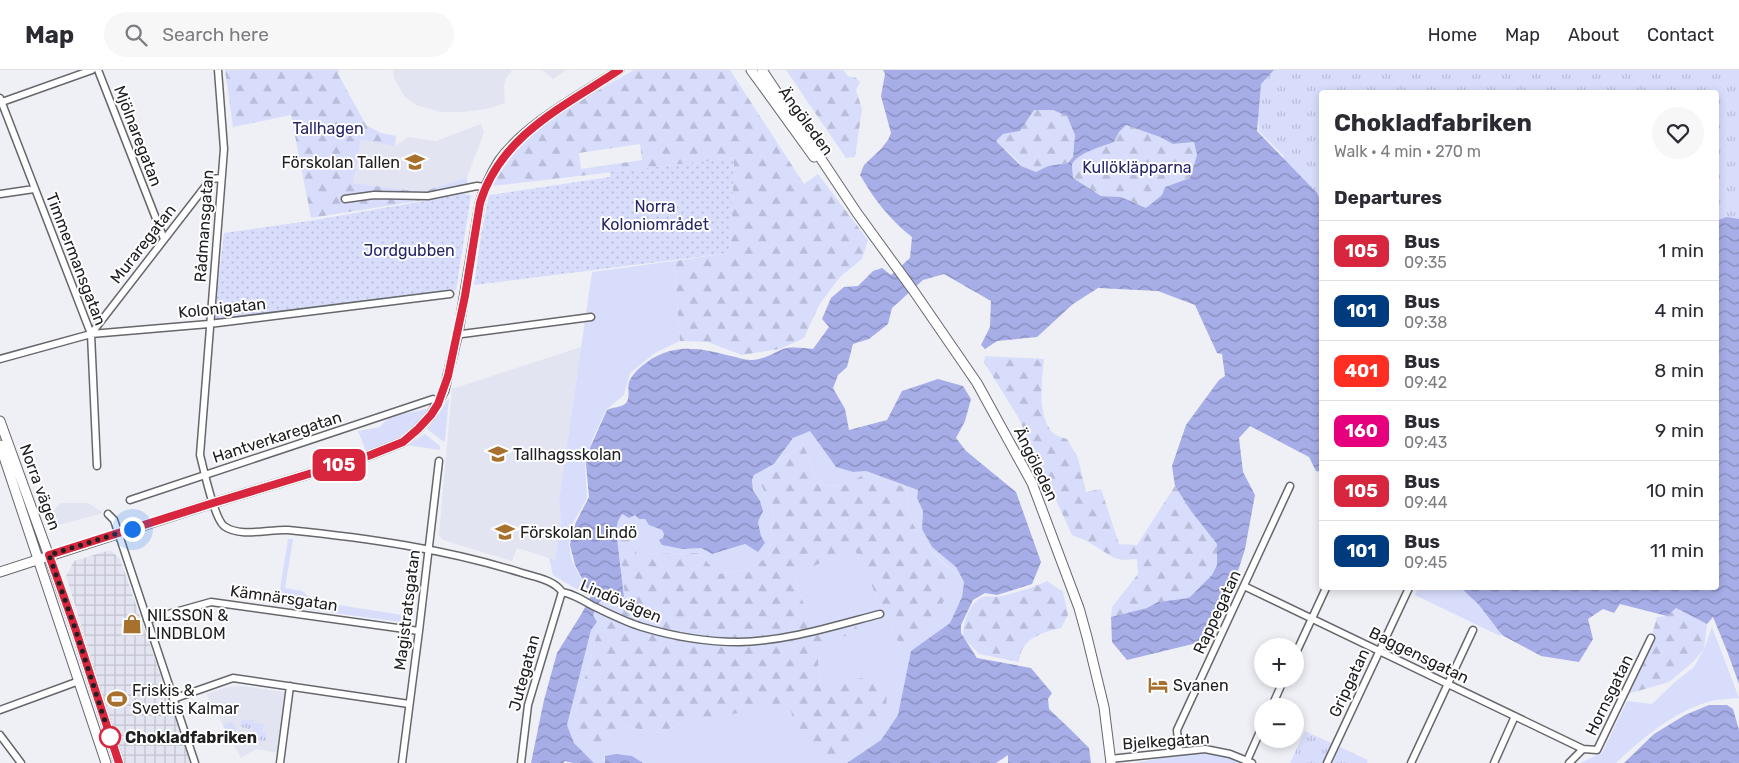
<!DOCTYPE html>
<html lang="en">
<head>
<meta charset="utf-8">
<style>
  body { margin:0; font-family:Rubik,sans-serif; background:#f7f7f7; color:#2b2b33; height:100vh; display:flex; flex-direction:column; font-size:19px; white-space:nowrap }
  * { box-sizing:border-box; margin:0 }
  p { font-size:16px; color:#7c7c81 }
  .icon { flex:none; width:28px; height:28px; fill:none; stroke:currentColor; stroke-width:2; stroke-linecap:round; stroke-linejoin:round }
  .map { position:relative; flex:1; overflow:hidden }
  .side { position:absolute; left:1319px; top:20px; width:400px; height:500px; display:flex; flex-direction:column; background:#fff; border-radius:5px; box-shadow:0 2px 8px #0003 }
  .side>* { flex:none }
  .badge { padding:0 10px; border-radius:8px; font-size:18px; line-height:32px }
  .tools { position:absolute; left:1254px; top:568px; display:grid; gap:10px }
  .tools a { display:grid; place-items:center; width:50px; height:50px; border-radius:50%; background:#fff; box-shadow:0 2px 8px #0003; font-size:25px }
  .you { position:absolute; width:25px; height:25px; margin:-12px; border:4px solid #fff; border-radius:50%; background:#1a73e8; box-shadow:0 0 0 8px #1a73e833 }
  .map>.badge { position:absolute; translate:-50% -50%; box-shadow:0 0 0 2px #fff }
  h2 { padding:0 15px; font-size:19px; line-height:45px }
  .round { display:grid; place-items:center; flex:none; width:52px; height:52px; border-radius:26px; background:#f7f7f7 }
  .overview { display:flex; align-items:center; justify-content:space-between; height:85px; padding:0 15px }
  h1 { font-size:24px; font-weight:700; line-height:38px }
  ul { padding:0; list-style:none }
  li { display:flex; align-items:center; gap:15px; height:60px; padding:0 15px; border-top:1px solid #e1e1e2 }
  li div { flex:1 }
  li b { display:block; font-size:19px }
  li em { font-style:normal }
  li .badge { min-width:55px; font-weight:700; text-align:center }
  header { display:flex; align-items:center; gap:30px; box-sizing:border-box; height:70px; padding:0 25px; background:#fff; border-bottom:1px solid #e1e1e2 }
  header strong { font-size:24px }
  nav { display:flex; gap:28px; margin-inline-start:auto; font-size:18px }
  .search { width:350px; height:45px; background:#f7f7f7; display:flex; align-items:center; gap:12px; box-sizing:border-box; padding:0 18px; border-radius:28px; color:#7c7c81; font-size:19px }
  .map>svg:first-child { display:block }
  .built { fill:#e2e4f1 }
  .industrial { fill:url(#industrial-grid) }
  .grass { fill:#d8ddfc; fill-rule:evenodd }
  .forest { fill:url(#forest-firs); fill-rule:evenodd }
  .park { fill:url(#park-tufts) }
  .garden { fill:url(#garden-dots) }
  .water { fill:url(#water-waves); fill-rule:evenodd }
  .lines { fill:none; stroke-linecap:round; stroke-linejoin:round }
  .street-casing { stroke:#66676b; stroke-width:9 }
  .secondary-casing { stroke:#66676b; stroke-width:11 }
  .street { stroke:#fff; stroke-width:6 }
  .secondary { stroke:#fff; stroke-width:9 }
  .line-casing { stroke:#fff; stroke-width:11 }
  .line { stroke:#d7263d; stroke-width:8 }
  .walk { stroke:#202022; stroke-width:5; stroke-dasharray:0 9 }
  .stop-dot { fill:#fff; stroke:#d7263d; stroke-width:2.5 }
  .labels { text-anchor:middle; dominant-baseline:central; stroke-width:4; stroke-linejoin:round; paint-order:stroke }
  .street-label { font-size:16px; fill:#202022; stroke:#fff }
  .park-label { font-size:16px; fill:#272668; stroke:#fff }
  .poi-label { font-size:16px; fill:#202022; stroke:#fff; text-anchor:start }
  .stop-label { font-size:16px; font-weight:bold; fill:#202022; stroke:#fff; text-anchor:start }
</style>
</head>
<body>
<header>
<strong>Map</strong>
<div class="search"><svg class="icon" aria-label="search" viewBox="0 0 24 24"><circle cx="10" cy="10" r="6"/><path d="M15 15l6 6"/></svg>Search here</div>
<nav><a>Home</a><a>Map</a><a>About</a><a>Contact</a></nav>
</header>
<div class="map">
<svg width="1739" height="693" viewBox="0 0 1739 693">
  <defs>
    <pattern id="industrial-grid" width="8" height="8" patternUnits="userSpaceOnUse" patternTransform="scale(1.25)"><rect width="8" height="8" fill="#e2e4f1"/><path d="M0 4h8M4 0v8" fill="none" stroke="#c2c3ce"/></pattern>
    <pattern id="forest-firs" width="22" height="20" patternUnits="userSpaceOnUse" patternTransform="scale(1.25)"><rect width="22" height="20" fill="#d8ddfc"/><path d="M5 1l3.5 6h-7zM16 11l3.5 6h-7z" fill="#b9bdd8"/></pattern>
    <pattern id="park-tufts" width="24" height="20" patternUnits="userSpaceOnUse" patternTransform="scale(1.25)"><rect width="24" height="20" fill="#d8ddfc"/><path d="M3 7l-1-3M5 7V3M7 7l1-3M15 17l-1-3M17 17v-4M19 17l1-3" fill="none" stroke="#b9bdd8"/></pattern>
    <pattern id="garden-dots" width="8" height="8" patternUnits="userSpaceOnUse" patternTransform="scale(1.25)"><rect width="8" height="8" fill="#d8ddfc"/><path d="M2 2h.1M6 6h.1" fill="none" stroke="#b9bdd8" stroke-width="1.8" stroke-linecap="round"/></pattern>
    <pattern id="water-waves" width="16" height="10" patternUnits="userSpaceOnUse" patternTransform="scale(1.25)"><rect width="16" height="10" fill="#a6ade7"/><path d="M0 5q4-4 8 0t8 0" fill="none" stroke="#878cbb"/></pattern>
  </defs>
  <rect width="100%" height="100%" fill="#eff0f5"/>
  <path class="built" d="M393,0H512L506,8L504,16L505,33L487,39L463,42H441L416,35L404,26L394,8Z
    M542,0H566L553,9Z
    M481,54L484,63L467,107L422,122L352,113L361,70L395,76L408,67L436,71Z
    M581,277L559,430L561,451L555,490L517,478L512,491L443,470L439,465L452,319Z
    M60,433H88L102,442L100,444L58,455L53,442Z
    M241,616L284,622L287,627L278,683L256,679L241,688L206,624L228,617Z"/>
  <path class="industrial" d="M110,480L120,489L191,693H124L66,506L74,491Z"/>
  <path class="grass" d="M674,191L680,271L655,283L630,303L624,325L606,340L592,370L585,395L587,428L572,455L569,465V475L572,491L588,522V526L553,505L549,488L555,490L561,451L559,430L592,202Z
    M449,328L445,370L444,372L427,359Z
    M429,338C414,362 393,374 366,381L358,361L380,357C390,342 413,344 429,338Z
    M810,361L836,397L853,402L866,401L918,420L917,428L923,441L922,459L932,477L956,497L964,512L962,527L950,553L911,581L898,645L881,670L847,693H643C628,683 621,683 604,688L605,693H594L574,673L567,655L591,560L597,552L593,545L600,531L614,533L616,527H624L616,460L618,451L622,443L625,446L635,445L645,449L649,455L662,460L664,464L662,475L683,479L701,478L712,484L745,474L759,482L761,466L758,452C770,436 749,423 753,409C754,401 769,399 774,394C782,387 785,376 792,369C797,365 805,363 810,361ZM803,374L820,416L844,415L867,403L906,418C908,428 908,440 911,449C919,470 941,492 959,505L901,578L854,478L794,505L811,557L856,556L857,562L839,568L818,591L821,617L866,607L886,617V651L798,669L791,637L786,629L712,648H691L662,663L621,656L576,641L598,560L608,545L625,527L630,464L637,484L700,483L717,504L746,500L768,487L774,442L758,408Z
    M425,364L440,376V380L407,375Z
    M288,469H293L285,518L302,521L313,531L409,546L408,553L290,537L281,533L279,526Z
    M1418,518H1461L1479,535L1501,563L1500,566L1415,525Z
    M1712,557L1739,628C1730,629 1720,629 1711,631C1673,642 1644,667 1616,693H1580L1602,683L1627,631L1652,634L1676,611L1694,597L1704,579Z
    M1206,680L1241,691L1240,693H1134Z"/>
  <path class="forest" d="M225,0H339L338,4L366,55L381,63L396,66L395,76L361,70L353,113L422,122L467,107L468,123L311,148L291,45L233,57Z
    M634,0H730L804,114L818,104L868,170L862,189L840,207L819,235L804,268L780,279L742,285L708,272L680,271L674,191L730,183L734,88L493,116C502,70 595,23 634,0ZM640,74L642,90L581,99L579,83Z
    M786,0H843L849,7H855L860,12L856,20L862,39L855,87L846,88Z
    M1034,40H1053L1067,46L1075,65L1073,87L1068,93L1048,96L1036,102L1021,96L1015,88L996,71L1003,64L1020,61Z
    M1126,55L1160,67L1173,74L1194,72L1197,85L1190,108L1165,117L1162,125L1146,138L1121,127L1101,126L1073,108C1073,104 1072,99 1072,95C1076,83 1104,76 1114,72L1119,62Z
    M985,286L1044,289C1042,310 1036,351 1056,365C1059,367 1064,368 1067,369L1078,388L1086,422L1101,419L1119,474L1137,475L1175,416L1191,441L1217,474V495L1212,505L1189,528L1158,532L1147,538L1111,547L1112,537L1138,504L1137,489L1124,490L1114,488L1087,471L1072,465L1018,347L984,292Z
    M803,374L820,416L844,415L867,403L906,418C908,428 908,440 911,449C919,470 941,493 959,505L920,572L901,578L854,478L794,505L811,556H856L858,562L839,568L818,591L821,616L866,607L887,617L886,651L857,674L831,692C820,686 804,679 798,668C792,656 794,641 786,629L779,635L712,648H691L662,663L621,656L597,686L580,668L576,641L598,560L608,545L625,527L619,464H630L637,484L700,483L717,504L746,500L768,487L774,442L758,408Z
    M1047,511L1063,522L1068,545L1061,558C1041,563 1021,568 1019,592L979,584L963,567C963,555 968,536 979,529C986,524 995,528 1002,526C1018,522 1032,518 1047,511Z
    M1676,538L1707,554L1704,579L1693,592L1669,612L1624,625L1651,568L1657,547L1667,546Z"/>
  <path class="park" d="M1208,0H1739V285H1716V22H1321V251L1247,167L1284,86L1259,61L1257,30Z
    M242,650H254V653L264,654L262,662L267,663L266,671L255,670L257,662H253V657L249,659L242,657L240,654Z
    M232,651L237,660L228,665L223,656Z
    M1305,661L1368,690L1367,693H1290Z"/>
  <path class="garden" d="M734,88L730,183L474,215L481,166L489,125L610,107V102Z
    M464,124L471,125L456,220L219,250L214,248L224,163L309,151Z"/>
  <path class="water" d="M883,0H1274L1261,14L1257,61L1317,123L1321,132V402L1316,401L1309,387L1250,356L1239,368L1243,402L1255,425L1245,479L1231,523L1205,571L1127,590L1112,572L1111,547L1147,538L1158,532L1189,528L1212,505L1217,495V474L1191,441L1175,416L1172,396L1186,355L1219,310L1225,306L1222,284L1217,283L1195,235L1158,221L1098,218L1073,234L1037,267L997,271L985,279L981,275L990,257L991,231L944,204L923,210L892,238L888,254L869,269L853,274L847,297L838,305L833,318L845,339L849,360L887,350L902,321L938,309L963,316L971,329L965,351L956,368L966,381L1016,422L1041,492L1032,514L997,525L985,523L973,530L961,555V563L977,588L1031,598L1052,623L1048,629L1049,639L1070,659L1089,678L1091,693H1008V685L996,693H847L881,670L898,645L911,581L950,553L962,527L964,512L956,497L932,477L922,459L923,441L917,428L918,420L866,401L853,402L836,397L810,361L793,368L774,394L754,405L752,410L753,420L760,431L763,441L758,452L761,466L765,473L758,482L745,474L712,484L701,478L682,479L662,475L659,470L663,468L664,464L662,460L649,455L645,449H639L635,445L629,448L622,444L618,451L616,460L624,527H616L614,533L600,531L593,545L597,552L591,560L567,655L574,673L594,693H573L565,691L563,693H531L544,630L557,583L582,543L591,526L575,495L570,475L571,467L576,452L589,427L586,394L589,380L607,340C613,337 619,338 625,334C631,329 627,319 629,312C633,302 644,294 653,288C680,273 703,279 731,286C737,287 744,290 750,290C761,291 773,283 783,279C792,276 803,278 813,279L829,257L822,249L831,228L844,217L858,216L873,201L882,198L891,205L910,188L912,167C890,150 874,129 860,105L864,95L881,79L888,70L891,63L881,26L885,4ZM1034,40H1053L1067,46L1075,65L1073,87L1068,93L1048,96L1036,102L1021,96L996,71L1003,64L1020,61ZM1126,55L1160,67L1173,74L1194,72L1197,85L1190,108L1165,117L1162,125L1146,138L1121,127L1101,126L1073,108C1073,104 1072,99 1072,95C1076,83 1104,76 1114,72L1119,62Z
    M1727,147L1739,149V614L1727,581L1713,547L1707,554L1676,538L1667,546L1620,534L1614,543L1603,539L1588,549L1593,569L1579,592L1541,586L1502,565L1479,535L1461,518H1716V151Z
    M1709,635H1727L1733,639L1739,660V693H1624L1654,664L1685,645Z
    M617,684L632,686L643,693H605V686Z"/>
  <g class="lines">
    <defs>
      <path id="street" d="M98,0L164,169
        M218,0L224,79L200,385C204,400 214,448 224,456C240,468 269,459 288,460C367,468 446,479 522,503C535,507 554,510 562,522C573,524 583,530 593,536C608,543 625,552 642,557C672,566 707,572 739,572C787,571 834,556 880,544
        M0,28L91,264L97,396
        M2,32L92,0
        M0,124L34,119
        M345,129L374,125L428,126L477,116L486,117
        M458,263L462,264L591,247
        M91,264L211,109L221,108
        M0,289L91,264L209,254L450,224
        M130,430L433,329
        M108,444L114,450L195,693
        M1244,516L1583,679L1597,680L1651,568
        M147,550L211,532L419,561
        M1295,585L1326,518
        M173,629L233,608L409,634
        M1272,636L1284,609
        M0,640L79,611
        M0,665L21,693
        M1179,681L1177,660L1290,416
        M1110,689L1205,679L1230,684L1252,693
        M280,693L290,616
        M402,693L419,561L439,391
        M521,693L528,635L562,522
        M1246,693L1262,657
        M1327,693L1409,518
        M1411,693L1473,560
        M1494,693L1515,646
        M1569,693L1583,679"/>
      <path id="secondary" d="M751,0L814,87
        M762,0L857,143L913,220L977,313L1032,413L1079,538L1087,567L1104,637L1111,693
        M0,351L75,558L119,693
        M0,375L106,693
        M0,502L213,433L368,386L403,372L418,359L431,345L444,321L458,263L480,133C484,119 491,104 499,91C525,54 581,25 619,0"/>
    </defs>
    <use href="#street" class="street-casing"/>
    <use href="#secondary" class="secondary-casing"/>
    <use href="#street" class="street"/>
    <use href="#secondary" class="secondary"/>
  </g>
  <g class="lines">
    <defs>
      <path id="line" d="M119,693L75,558L49,485L213,433L368,386L403,372L418,359L431,345L438,334L448,306L465,226L480,133C501,65 563,37 619,0"/>
    </defs>
    <use href="#line" class="line-casing"/>
    <use href="#line" class="line"/>
    <path class="walk" d="M110,667L75,558L49,485L132,459"/>
  </g>
  <defs>
    <symbol id="school-bare" viewBox="-9 -9 18 18"><path d="M0-5L7-2L0 1L-7-2ZM-4 1L0 2.5L4 1V4Q0 6-4 4Z" fill="#a7702c" stroke="#fff" stroke-width="2.5" paint-order="stroke"/></symbol>
    <symbol id="shop-bare" viewBox="-9 -9 18 18"><path d="M-5-2.5h2.3a2.7 3.5 0 0 1 5.4 0H5L5.5 6h-11ZM-1.5-2.5h3a1.5 2.3 0 0 0-3 0Z" fill="#a7702c" stroke="#fff" stroke-width="2.5" paint-order="stroke"/></symbol>
    <symbol id="hotel-bare" viewBox="-9 -9 18 18"><path d="M-6-4.5h1.5V1H6V5H4.5V3h-9V5H-6ZM-4 0a1.8 1.8 0 1 1 3.6 0ZM.5 0V-2.5h3Q6-2.5 6 0Z" fill="#a7702c" stroke="#fff" stroke-width="2.5" paint-order="stroke"/></symbol>
    <symbol id="stadium-bare" viewBox="-9 -9 18 18"><path d="M0-5a6.5 5 0 1 0 0 10a6.5 5 0 1 0 0-10ZM-3.5-1.8h7v3.6h-7Z" fill="#a7702c" stroke="#fff" stroke-width="2.5" paint-order="stroke"/></symbol>
  </defs>
  <g fill-rule="evenodd">
    <use href="#school-bare" x="401" y="78" width="28" height="28"/>
    <use href="#school-bare" x="484" y="370" width="28" height="28"/>
    <use href="#school-bare" x="491" y="448" width="28" height="28"/>
    <use href="#shop-bare" x="118" y="540" width="28" height="28"/>
    <use href="#hotel-bare" x="1144" y="601" width="28" height="28"/>
    <use href="#stadium-bare" x="103" y="615" width="28" height="28"/>
  </g>
  <circle class="stop-dot" cx="110" cy="667" r="10"/>
  <g class="labels">
    <g class="street-label">
      <text transform="translate(806 51) rotate(54)">Ängöleden</text>
      <text transform="translate(138 66) rotate(69)">Mjölnaregatan</text>
      <text transform="translate(204 156) rotate(-86)">Rådmansgatan</text>
      <text transform="translate(143 174) rotate(-52)">Muraregatan</text>
      <text transform="translate(76 189) rotate(69)">Timmermansgatan</text>
      <text transform="translate(222 238) rotate(-6)">Kolonigatan</text>
      <text transform="translate(277 367) rotate(-18)">Hantverkaregatan</text>
      <text transform="translate(1036 394) rotate(64)">Ängöleden</text>
      <text transform="translate(40 417) rotate(70)">Norra vägen</text>
      <text transform="translate(284 528) rotate(8)">Kämnärsgatan</text>
      <text transform="translate(621 531) rotate(23)">Lindövägen</text>
      <text transform="translate(407 540) rotate(-83)">Magistratsgatan</text>
      <text transform="translate(1217 542) rotate(-65)">Rappegatan</text>
      <text transform="translate(1419 585) rotate(26)">Baggensgatan</text>
      <text transform="translate(524 603) rotate(-75)">Jutegatan</text>
      <text transform="translate(1349 613) rotate(-65)">Gripgatan</text>
      <text transform="translate(1609 625) rotate(-64)">Hornsgatan</text>
      <text transform="translate(1166 671) rotate(-4)">Bjelkegatan</text>
    </g>
    <g class="park-label">
      <text x="328" y="58">Tallhagen</text>
      <text x="1137" y="97">Kullökläpparna</text>
      <text x="655" y="136">Norra<tspan x="655" dy="18">Koloniområdet</tspan></text>
      <text x="409" y="180">Jordgubben</text>
    </g>
    <g class="poi-label">
      <text x="400" y="92" text-anchor="end">Förskolan Tallen</text>
      <text x="513" y="384">Tallhagsskolan</text>
      <text x="520" y="462">Förskolan Lindö</text>
      <text x="147" y="545">NILSSON &amp;<tspan x="147" dy="18">LINDBLOM</tspan></text>
      <text x="1173" y="615">Svanen</text>
      <text x="132" y="620">Friskis &amp;<tspan x="132" dy="18">Svettis Kalmar</tspan></text>
    </g>
    <g class="stop-label">
      <text x="125" y="667">Chokladfabriken</text>
    </g>
  </g>
</svg>
<div class="tools">
<a>+</a>
<a>−</a>
</div>
<div class="you" style="left:132px;top:459px"></div>
<b class="badge" style="left:339px;top:395px;background:#d7263d;color:#fff">105</b>
<section class="side">
<div class="overview"><div><h1>Chokladfabriken</h1><p>Walk · 4 min · 270 m</p></div><a class="round"><svg class="icon" aria-label="heart" viewBox="0 0 24 24"><path d="M12 20l-8-8c-3-5 5-10 8-4 3-6 11-1 8 4z"/></svg></a></div>
<h2>Departures</h2>
<ul>
<li><span class="badge" style="background:#d7263d;color:#fff">105</span><div><b>Bus</b><p>09:35</p></div><em>1 min</em></li>
<li><span class="badge" style="background:#003b80;color:#fff">101</span><div><b>Bus</b><p>09:38</p></div><em>4 min</em></li>
<li><span class="badge" style="background:#ff2e22;color:#fff">401</span><div><b>Bus</b><p>09:42</p></div><em>8 min</em></li>
<li><span class="badge" style="background:#e6007e;color:#fff">160</span><div><b>Bus</b><p>09:43</p></div><em>9 min</em></li>
<li><span class="badge" style="background:#d7263d;color:#fff">105</span><div><b>Bus</b><p>09:44</p></div><em>10 min</em></li>
<li><span class="badge" style="background:#003b80;color:#fff">101</span><div><b>Bus</b><p>09:45</p></div><em>11 min</em></li>
</ul>
</section>
</div>
</body>
</html>
